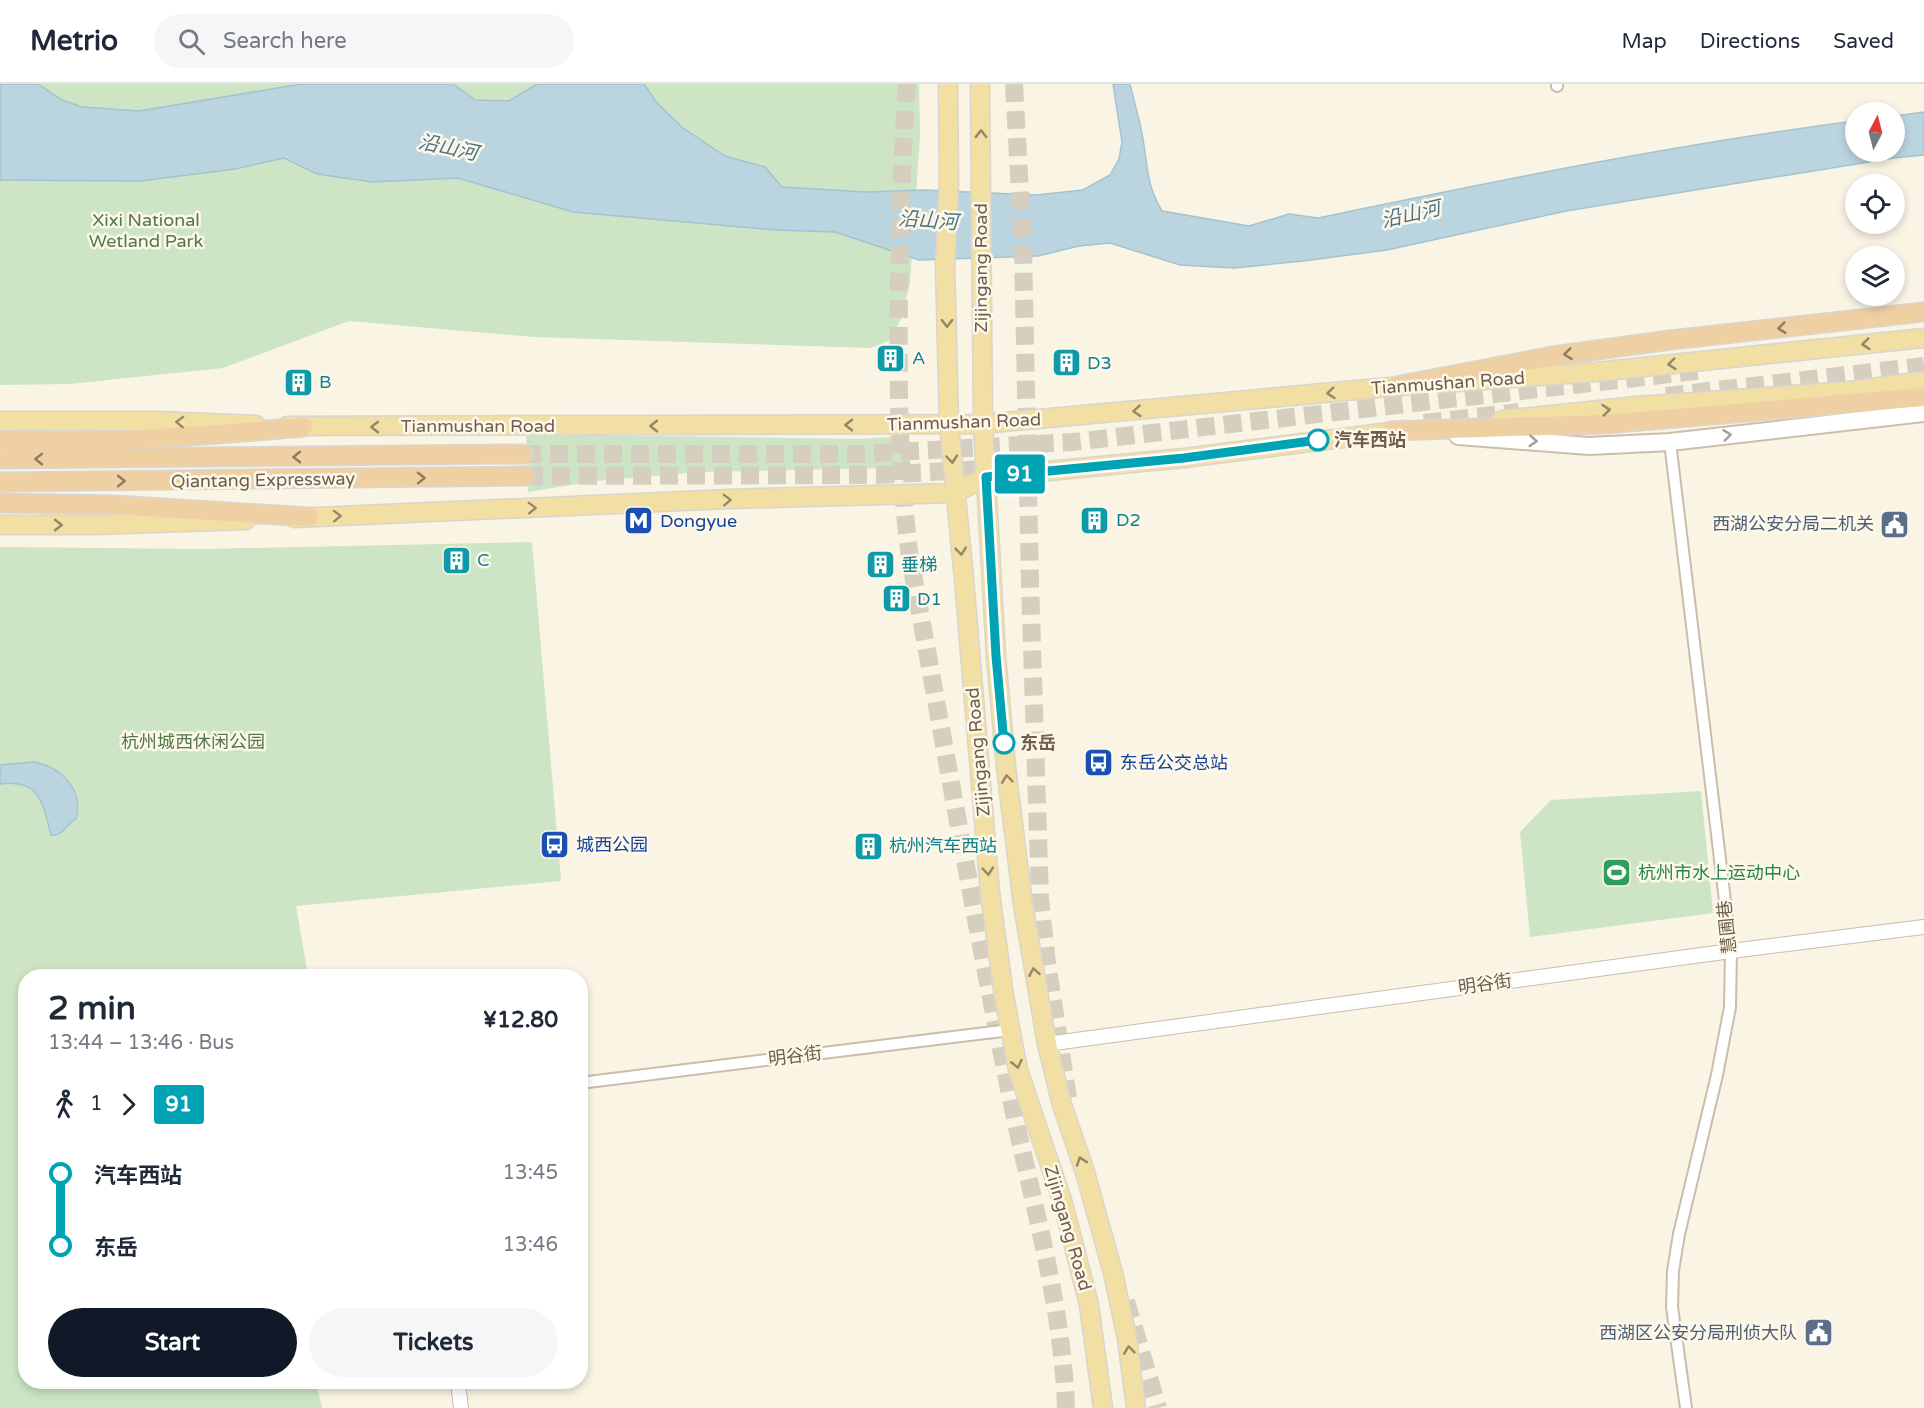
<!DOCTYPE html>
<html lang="en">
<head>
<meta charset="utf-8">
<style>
  body { margin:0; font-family:"Varela Round","Noto Sans SC",sans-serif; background:#f6f6f7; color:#1f2937; height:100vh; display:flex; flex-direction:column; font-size:22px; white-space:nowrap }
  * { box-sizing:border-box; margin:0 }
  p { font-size:20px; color:#747a83 }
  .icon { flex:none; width:33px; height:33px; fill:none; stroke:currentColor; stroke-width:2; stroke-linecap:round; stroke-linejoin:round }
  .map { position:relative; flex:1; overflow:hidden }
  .details { position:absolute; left:18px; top:885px; width:570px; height:420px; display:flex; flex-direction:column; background:#fff; border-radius:24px; box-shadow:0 3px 9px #0003 }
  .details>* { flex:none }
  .badge { padding:0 12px; border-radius:4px; font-size:21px; line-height:39px }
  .needle { width:39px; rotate:7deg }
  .buttons { position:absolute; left:1845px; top:18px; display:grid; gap:12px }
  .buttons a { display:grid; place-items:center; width:60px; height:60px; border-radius:50%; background:#fff; box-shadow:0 3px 9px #0003; font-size:30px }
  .map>.badge { position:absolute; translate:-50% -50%; box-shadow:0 0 0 3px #fff }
  .legs { display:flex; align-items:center; gap:9px; height:66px; padding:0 30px; font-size:20px }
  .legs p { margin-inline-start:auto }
  .head { display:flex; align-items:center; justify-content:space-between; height:102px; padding:0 30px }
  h1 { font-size:33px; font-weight:700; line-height:45px }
  .action { display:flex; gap:12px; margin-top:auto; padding:12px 30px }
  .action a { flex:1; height:69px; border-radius:36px; background:#111827; color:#fff; font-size:24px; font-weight:700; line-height:69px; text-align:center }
  .action a+a { background:#f6f6f7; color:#1f2937 }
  ul { padding:0 30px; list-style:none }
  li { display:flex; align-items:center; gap:21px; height:72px; font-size:22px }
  li i { display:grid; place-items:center; width:9px; height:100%; margin:0 8px; background:currentColor }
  li i::after { content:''; width:15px; height:15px; margin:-8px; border:4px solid; border-radius:50%; background:#fff }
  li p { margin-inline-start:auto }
  li:first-child i { background:linear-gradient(#0000 50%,currentColor 0) }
  li:last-child i { background:linear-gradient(currentColor 50%,#0000 0) }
  header { display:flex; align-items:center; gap:36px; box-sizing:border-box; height:84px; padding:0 30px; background:#fff; border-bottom:2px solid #e0e1e3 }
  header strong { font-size:28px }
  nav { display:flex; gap:33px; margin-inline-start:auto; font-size:21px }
  .search { width:420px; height:54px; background:#f6f6f7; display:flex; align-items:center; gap:15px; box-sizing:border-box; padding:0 21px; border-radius:33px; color:#747a83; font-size:22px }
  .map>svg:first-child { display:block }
  .green { fill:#cde5c5 }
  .water { fill:#bbd5e0; stroke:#a3c3d1; stroke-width:1.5 }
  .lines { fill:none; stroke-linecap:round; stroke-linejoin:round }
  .trunk-tunnel { stroke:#d6cebe; stroke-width:18; stroke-dasharray:18 9; stroke-linecap:butt }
  .minor-casing { stroke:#c9bdac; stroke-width:14 }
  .tertiary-casing { stroke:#c9bdac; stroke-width:16 }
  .secondary-casing { stroke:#ccbeab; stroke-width:20 }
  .primary-casing { stroke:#dad5d1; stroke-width:21 }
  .trunk-casing { stroke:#dad5d1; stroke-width:21 }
  .minor { stroke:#fff; stroke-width:10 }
  .tertiary { stroke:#fff; stroke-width:14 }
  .secondary { stroke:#fff; stroke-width:16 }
  .primary { stroke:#f1dfa4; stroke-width:18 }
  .trunk { stroke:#efd0a3; stroke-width:18 }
  .oneway { stroke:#968567 }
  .oneway2 { stroke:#8f7a62 }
  .oneway3 { stroke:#a99e94 }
  .line-1-casing { stroke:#fff; stroke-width:14 }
  .line-1 { stroke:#00a3b4; stroke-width:9 }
  .stop-1-dot { fill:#fff; stroke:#00a3b4; stroke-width:3 }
  .labels { text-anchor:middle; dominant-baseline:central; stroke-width:5; stroke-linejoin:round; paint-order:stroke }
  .park-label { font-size:18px; fill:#517949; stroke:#fdf8ea }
  .street-label { font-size:18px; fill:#6f5e4d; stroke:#fdf8ea }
  .culture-label { font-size:18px; fill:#0d838f; stroke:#fdf8ea; text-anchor:start }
  .stop-label { font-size:18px; font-weight:bold; fill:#6f5e4d; stroke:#fdf8ea; text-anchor:start }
  .transit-label { font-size:18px; fill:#164399; stroke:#fdf8ea; text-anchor:start }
  .service-label { font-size:18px; fill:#4e5e75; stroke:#fdf8ea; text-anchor:end }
  .leisure-label { font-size:18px; fill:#27864d; stroke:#fdf8ea; text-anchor:start }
  .water-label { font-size:20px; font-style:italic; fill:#4c7486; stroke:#fdf8ea }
</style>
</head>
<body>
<header>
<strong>Metrio</strong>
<div class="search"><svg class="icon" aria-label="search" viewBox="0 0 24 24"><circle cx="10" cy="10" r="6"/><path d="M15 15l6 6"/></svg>Search here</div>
<nav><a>Map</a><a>Directions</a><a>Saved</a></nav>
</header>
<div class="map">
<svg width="1924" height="1324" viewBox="0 0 1924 1324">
  <rect width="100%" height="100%" fill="#f9f4e4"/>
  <path class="green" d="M0,0H919L920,52L910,199L901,235L889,257L870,264L534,253L349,237L223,284L69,300L0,301Z
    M592,351L858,355L893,353L905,356C911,364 911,373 908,382L894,384L700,388L596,397L528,408L526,352Z
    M532,458L561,797L296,822L308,892H26V1298H316L322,1324H0V463L203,465Z
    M1701,707L1713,829L1530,853L1520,748L1551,716Z"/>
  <path class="water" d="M0,0H38L62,16L82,23L139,27L302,0H453L475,16L509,17L537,0H644L657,19L683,44L725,72L765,83L782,103L866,108L923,106L1036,111L1083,106L1110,91L1119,75L1122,58L1113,0H1130C1134,18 1140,36 1143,55C1148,84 1146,100 1162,127L1249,142L1289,130L1318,134C1497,97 1675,60 1855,37L1856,68H1894L1895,32L1924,28V71L1893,74L1566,127L1387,166L1303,177L1234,184L1180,181L1110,159L1079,162L1038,172L919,176L835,148L776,146L573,128L458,94L372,98L317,90L284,74L235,85L140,97L0,96Z
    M34,678C61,683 84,705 76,735C66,739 64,753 51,751C43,720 40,694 0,700V681Z"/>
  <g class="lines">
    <path class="trunk-tunnel" d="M907,0C902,68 900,136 899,205C898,295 898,384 910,474C942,647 972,822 1007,995C1028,1105 1062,1211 1066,1324
      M1014,0L1023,164L1030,499L1040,815L1047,879L1068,1014
      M1666,312L1924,282
      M1424,339L1519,328
      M523,370H862L1073,358L1705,286
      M525,392L878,391L1000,384
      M1126,1217L1158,1324"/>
    <defs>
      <path id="minor" d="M1557,2V0
        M1670,358L1731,867L1730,923L1717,991L1679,1150L1673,1187L1672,1223L1686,1324
        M580,999L1010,946"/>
      <path id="tertiary" d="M1047,960L1731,867L1924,843
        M458,1298L461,1324"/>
      <path id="secondary" d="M1458,352L1589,362L1670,358L1924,329"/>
      <path id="primary" d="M948,0L949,99L945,181L949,341L964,495L990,809L1004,912L1018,986L1063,1119L1089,1221L1103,1324
        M980,0L983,340L996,572L1006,683L1023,821L1047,960L1062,1021L1085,1088L1113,1189L1127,1254L1136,1324
        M1443,299L1596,288L1924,254
        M1502,336L1637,322L1850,307L1924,297
        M0,337H159L256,341
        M287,342L983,340L1412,301
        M294,434L729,415L955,409L986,393L1184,374L1406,346
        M0,441H94L246,436"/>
      <path id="trunk" d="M1396,302L1553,272L1670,256L1924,228
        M1391,347L1605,340L1924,313
        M0,356C101,360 202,352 303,343
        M0,375L523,370
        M0,398L525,392
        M0,419L114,421L309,433"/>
    </defs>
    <use href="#minor" class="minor-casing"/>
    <use href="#tertiary" class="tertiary-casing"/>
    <use href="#secondary" class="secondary-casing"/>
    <use href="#primary" class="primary-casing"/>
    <use href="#trunk" class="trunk-casing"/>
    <use href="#minor" class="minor"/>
    <use href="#tertiary" class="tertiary"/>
    <use href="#secondary" class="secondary"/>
    <use href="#primary" class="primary"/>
    <use href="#trunk" class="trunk"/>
  </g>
  <defs><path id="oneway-chevron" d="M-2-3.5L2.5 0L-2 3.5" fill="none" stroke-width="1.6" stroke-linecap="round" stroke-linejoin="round" transform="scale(1.5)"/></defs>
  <g class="oneway">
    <use href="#oneway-chevron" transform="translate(981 50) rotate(-90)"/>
    <use href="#oneway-chevron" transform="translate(947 239) rotate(89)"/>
    <use href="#oneway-chevron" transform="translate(1866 260) rotate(174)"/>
    <use href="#oneway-chevron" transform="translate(1672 280) rotate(174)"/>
    <use href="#oneway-chevron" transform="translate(1331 309) rotate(174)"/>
    <use href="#oneway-chevron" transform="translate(1606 326) rotate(-6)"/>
    <use href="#oneway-chevron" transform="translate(1137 327) rotate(175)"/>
    <use href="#oneway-chevron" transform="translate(180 338) rotate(-178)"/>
    <use href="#oneway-chevron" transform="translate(849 341) rotate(180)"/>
    <use href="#oneway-chevron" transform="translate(654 342) rotate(180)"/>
    <use href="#oneway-chevron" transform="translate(375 343) rotate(180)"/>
    <use href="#oneway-chevron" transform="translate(952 375) rotate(85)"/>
    <use href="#oneway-chevron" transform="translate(727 416) rotate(-2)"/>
    <use href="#oneway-chevron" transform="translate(532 424) rotate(-2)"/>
    <use href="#oneway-chevron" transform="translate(337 432) rotate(-2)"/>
    <use href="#oneway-chevron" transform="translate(58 441)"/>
    <use href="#oneway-chevron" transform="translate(961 467) rotate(84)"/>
    <use href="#oneway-chevron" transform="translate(1007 695) rotate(-97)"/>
    <use href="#oneway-chevron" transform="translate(988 787) rotate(85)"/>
    <use href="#oneway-chevron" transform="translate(1034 888) rotate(-100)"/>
    <use href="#oneway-chevron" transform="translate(1017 980) rotate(77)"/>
    <use href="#oneway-chevron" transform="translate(1081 1077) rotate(-109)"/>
    <use href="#oneway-chevron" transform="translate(1129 1266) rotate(-97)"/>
  </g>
  <g class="oneway2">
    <use href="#oneway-chevron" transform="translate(1782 244) rotate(174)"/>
    <use href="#oneway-chevron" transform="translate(1568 270) rotate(173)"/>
    <use href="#oneway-chevron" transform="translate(297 373) rotate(179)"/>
    <use href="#oneway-chevron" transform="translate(39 375) rotate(180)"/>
    <use href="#oneway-chevron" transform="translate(421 394) rotate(-1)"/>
    <use href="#oneway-chevron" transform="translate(121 397)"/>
  </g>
  <g class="oneway3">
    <use href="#oneway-chevron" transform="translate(1727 351) rotate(-7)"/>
    <use href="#oneway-chevron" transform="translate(1533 357) rotate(4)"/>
  </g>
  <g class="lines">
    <defs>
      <path id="line-1" d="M1004,659L996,572L986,393L1184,374L1318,356"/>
    </defs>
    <use href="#line-1" class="line-1-casing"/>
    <use href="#line-1" class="line-1"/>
  </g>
  <defs>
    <symbol id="building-square" viewBox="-11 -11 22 22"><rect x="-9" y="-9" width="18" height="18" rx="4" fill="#0f9aa8" stroke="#fdf8ea"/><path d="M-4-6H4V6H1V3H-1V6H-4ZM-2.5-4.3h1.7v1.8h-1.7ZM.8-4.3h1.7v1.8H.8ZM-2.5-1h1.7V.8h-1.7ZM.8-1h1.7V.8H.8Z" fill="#fff"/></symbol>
    <symbol id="metro-square" viewBox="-11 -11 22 22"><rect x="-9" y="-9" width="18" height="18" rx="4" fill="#1a4fb4" stroke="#fdf8ea"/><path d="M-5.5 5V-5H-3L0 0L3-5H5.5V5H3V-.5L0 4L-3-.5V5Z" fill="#fff"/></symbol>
    <symbol id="civic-square" viewBox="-11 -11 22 22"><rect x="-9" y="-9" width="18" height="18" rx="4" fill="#5c6f8a" stroke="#fdf8ea"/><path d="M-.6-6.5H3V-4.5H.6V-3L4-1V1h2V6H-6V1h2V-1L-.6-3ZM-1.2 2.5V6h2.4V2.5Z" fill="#fff"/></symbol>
    <symbol id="bus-square" viewBox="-11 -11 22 22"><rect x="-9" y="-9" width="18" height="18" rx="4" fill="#1a4fb4" stroke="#fdf8ea"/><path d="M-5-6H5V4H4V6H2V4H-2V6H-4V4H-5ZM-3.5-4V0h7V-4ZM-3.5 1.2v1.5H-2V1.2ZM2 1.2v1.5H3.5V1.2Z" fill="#fff"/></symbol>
    <symbol id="stadium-square" viewBox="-11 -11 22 22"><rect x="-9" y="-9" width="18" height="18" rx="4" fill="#2e9e5b" stroke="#fdf8ea"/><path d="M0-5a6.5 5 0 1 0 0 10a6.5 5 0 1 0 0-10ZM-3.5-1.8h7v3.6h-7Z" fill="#fff"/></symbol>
  </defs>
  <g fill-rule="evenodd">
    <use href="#building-square" x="874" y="258" width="33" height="33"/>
    <use href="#building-square" x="1050" y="262" width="33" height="33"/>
    <use href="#building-square" x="282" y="282" width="33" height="33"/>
    <use href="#building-square" x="1078" y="420" width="33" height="33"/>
    <use href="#metro-square" x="622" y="420" width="33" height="33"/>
    <use href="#civic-square" x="1878" y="424" width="33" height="33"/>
    <use href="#building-square" x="440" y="460" width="33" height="33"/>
    <use href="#building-square" x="864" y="464" width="33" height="33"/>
    <use href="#building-square" x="880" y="498" width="33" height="33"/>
    <use href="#bus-square" x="1082" y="662" width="33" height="33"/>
    <use href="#bus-square" x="538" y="744" width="33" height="33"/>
    <use href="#building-square" x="852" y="746" width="33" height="33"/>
    <use href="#stadium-square" x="1600" y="772" width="33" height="33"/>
    <use href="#civic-square" x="1802" y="1232" width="33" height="33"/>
  </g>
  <g class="stop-1-dot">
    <circle cx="1318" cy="356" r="10"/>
    <circle cx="1004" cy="659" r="10"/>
  </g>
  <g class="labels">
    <g class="park-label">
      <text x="146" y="136">Xixi National<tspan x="146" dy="21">Wetland Park</tspan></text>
      <text x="193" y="658">杭州城西休闲公园</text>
    </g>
    <g class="street-label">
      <text transform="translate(981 184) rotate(-90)">Zijingang Road</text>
      <text transform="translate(1448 299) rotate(-4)">Tianmushan Road</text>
      <text transform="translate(964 338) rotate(-2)">Tianmushan Road</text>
      <text x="478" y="342">Tianmushan Road</text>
      <text transform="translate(263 396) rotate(-1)">Qiantang Expressway</text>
      <text transform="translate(978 668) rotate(-95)">Zijingang Road</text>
      <text transform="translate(1727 843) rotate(-96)">慧圃巷</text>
      <text transform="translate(1485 900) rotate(-8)">明谷街</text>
      <text transform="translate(795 972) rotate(-7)">明谷街</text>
      <text transform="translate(1068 1144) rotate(74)">Zijingang Road</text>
    </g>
    <g class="culture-label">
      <text x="912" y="274">A</text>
      <text x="1087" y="279">D3</text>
      <text x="319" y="298">B</text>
      <text x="1116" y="436">D2</text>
      <text x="477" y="476">C</text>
      <text x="901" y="481">垂梯</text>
      <text x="917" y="515">D1</text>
      <text x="889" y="762">杭州汽车西站</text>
    </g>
    <g class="stop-label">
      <text x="1334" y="356">汽车西站</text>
      <text x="1020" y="659">东岳</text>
    </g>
    <g class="transit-label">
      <text x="660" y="437">Dongyue</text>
      <text x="1120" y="679">东岳公交总站</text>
      <text x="576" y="761">城西公园</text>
    </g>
    <g class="service-label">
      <text x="1874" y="440">西湖公安分局二机关</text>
      <text x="1797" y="1249">西湖区公安分局刑侦大队</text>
    </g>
    <g class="leisure-label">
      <text x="1638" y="789">杭州市水上运动中心</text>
    </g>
    <g class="water-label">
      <text transform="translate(448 64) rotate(12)">沿山河</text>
      <text transform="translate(1411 131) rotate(-13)">沿山河</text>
      <text transform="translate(928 137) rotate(4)">沿山河</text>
    </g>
  </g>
</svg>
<div class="buttons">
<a><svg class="needle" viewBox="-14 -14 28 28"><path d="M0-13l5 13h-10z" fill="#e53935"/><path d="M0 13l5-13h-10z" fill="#747a83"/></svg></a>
<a><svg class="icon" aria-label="locate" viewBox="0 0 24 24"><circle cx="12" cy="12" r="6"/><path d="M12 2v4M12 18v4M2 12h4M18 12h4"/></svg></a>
<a><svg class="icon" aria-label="layers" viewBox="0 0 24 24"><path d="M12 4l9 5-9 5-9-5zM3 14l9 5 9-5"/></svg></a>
</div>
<b class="badge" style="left:1020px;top:390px;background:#00a3b4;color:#fff">91</b>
<section class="details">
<div class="head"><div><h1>2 min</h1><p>13:44 – 13:46 · Bus</p></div><b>¥12.80</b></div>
<div class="legs"><svg class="icon" aria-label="walk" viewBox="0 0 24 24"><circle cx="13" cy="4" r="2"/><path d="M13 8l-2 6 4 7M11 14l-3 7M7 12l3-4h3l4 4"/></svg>1<svg class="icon" aria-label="forward" viewBox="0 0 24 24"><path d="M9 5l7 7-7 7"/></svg><b class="badge" style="background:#00a3b4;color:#fff">91</b></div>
<ul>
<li><i style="color:#00a3b4"></i><b>汽车西站</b><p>13:45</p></li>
<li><i style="color:#00a3b4"></i><b>东岳</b><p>13:46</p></li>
</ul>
<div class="action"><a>Start</a><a>Tickets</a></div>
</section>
</div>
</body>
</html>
